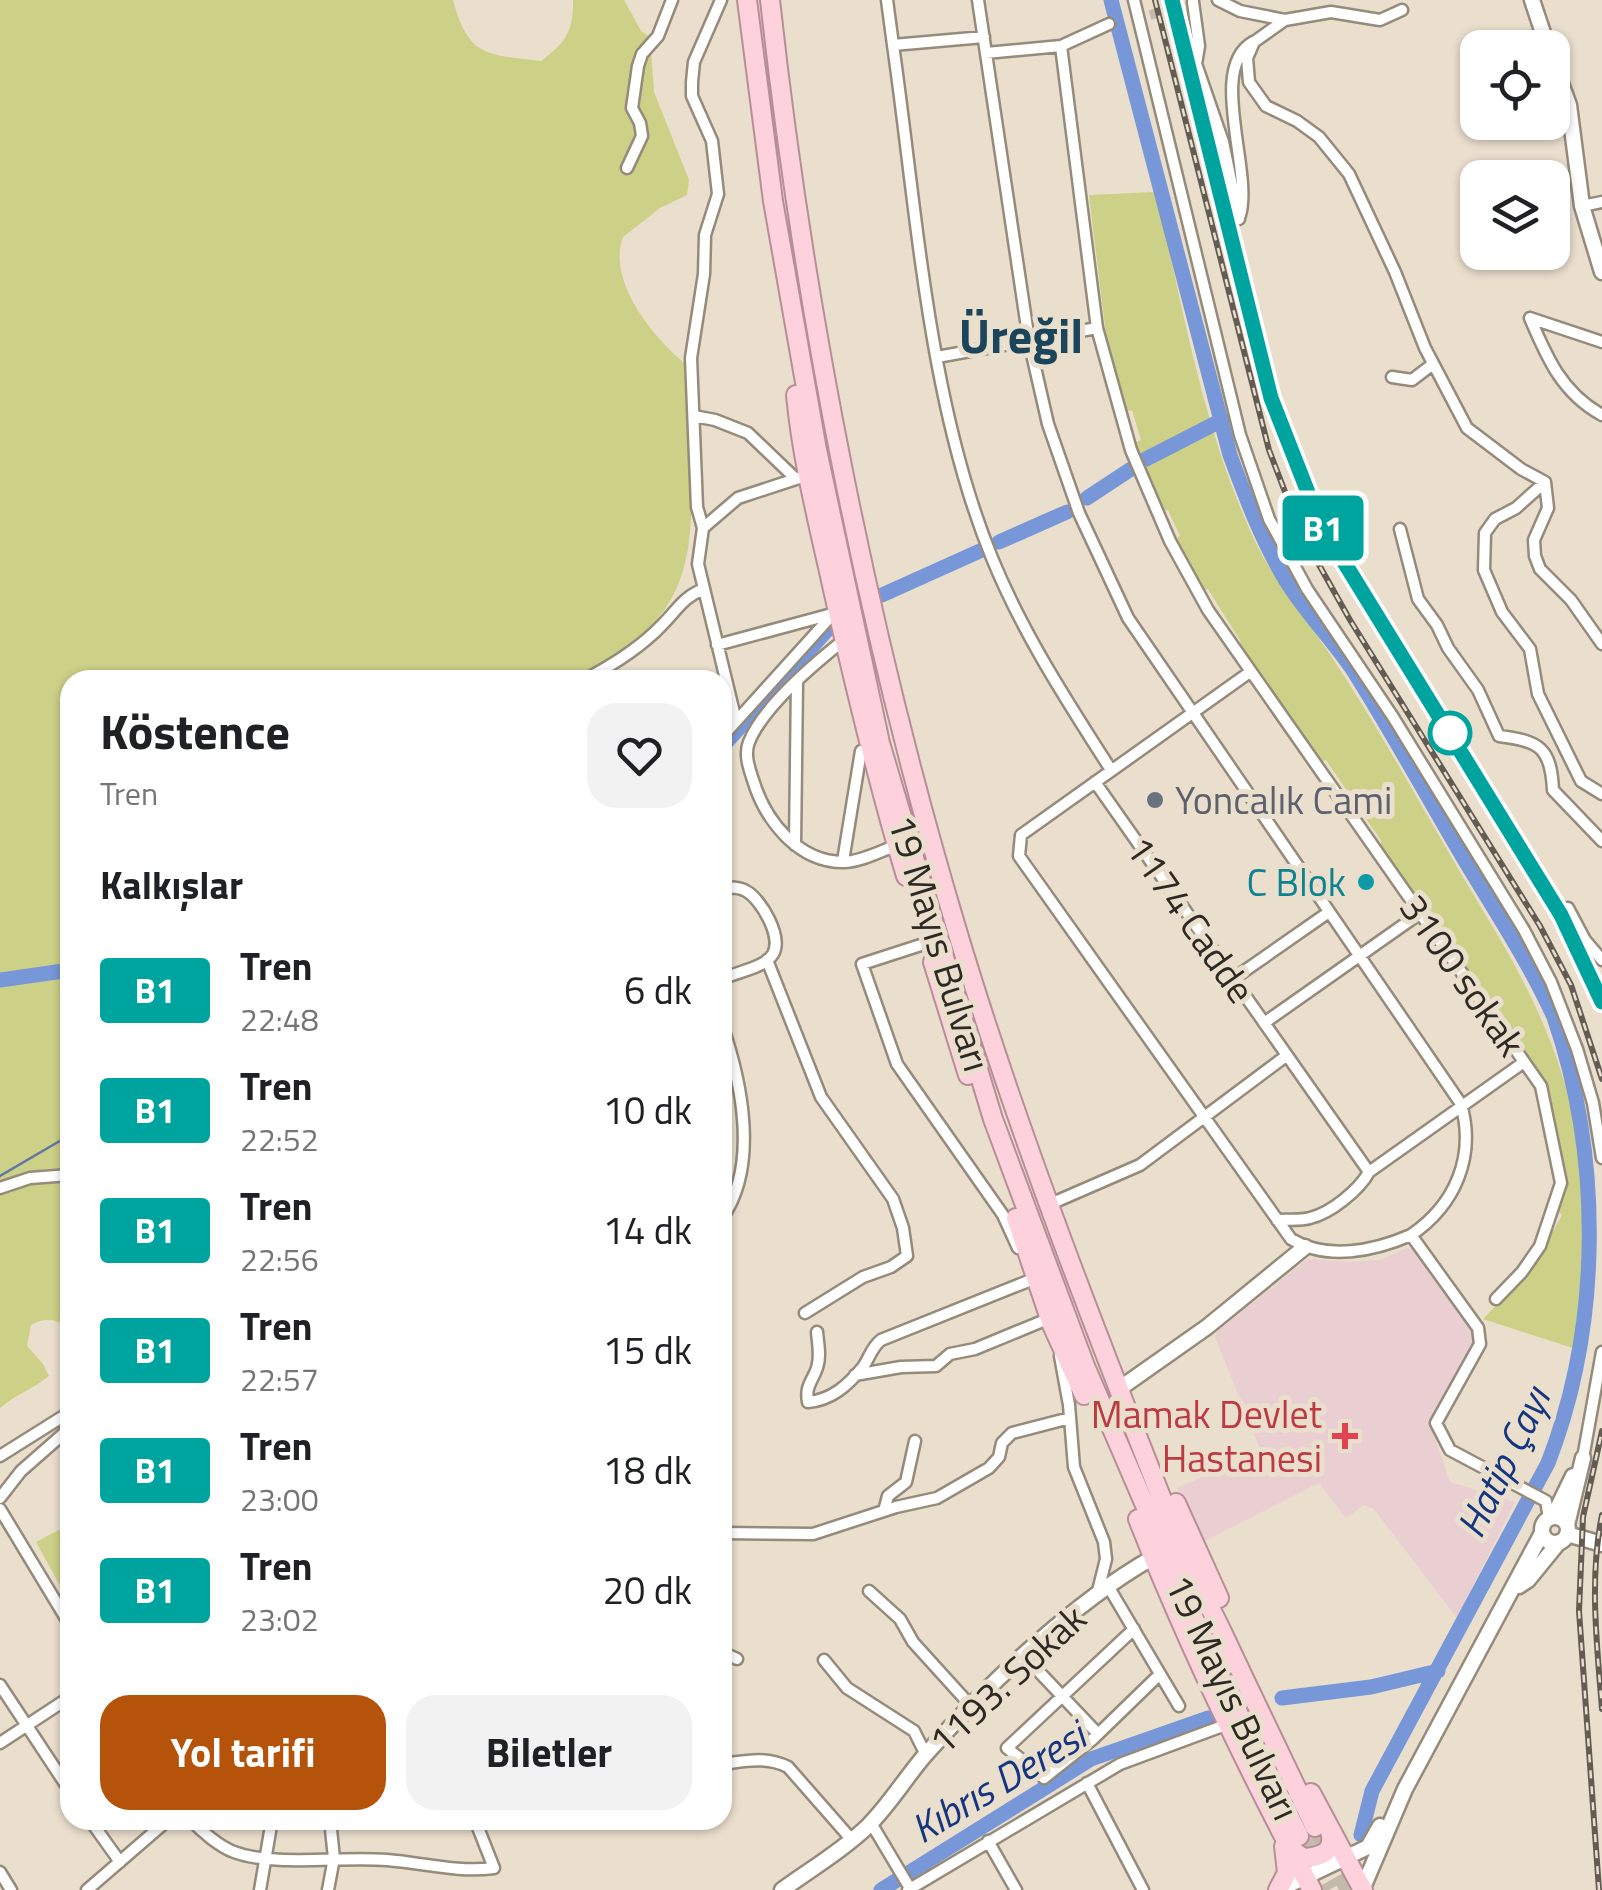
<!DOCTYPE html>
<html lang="tr">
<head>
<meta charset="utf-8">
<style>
  body { margin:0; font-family:"Titillium Web",sans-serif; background:#f2f2f2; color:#202124; height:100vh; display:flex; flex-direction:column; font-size:38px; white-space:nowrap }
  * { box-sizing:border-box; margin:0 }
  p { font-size:32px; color:#757577 }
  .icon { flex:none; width:55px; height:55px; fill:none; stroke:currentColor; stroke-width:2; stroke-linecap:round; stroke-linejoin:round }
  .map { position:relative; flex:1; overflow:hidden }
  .details { position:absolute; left:60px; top:670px; width:672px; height:1160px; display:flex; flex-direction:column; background:#fff; border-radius:30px; box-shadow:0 2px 8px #0004 }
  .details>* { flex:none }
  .badge { padding:0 20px; border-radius:8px; font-size:35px; line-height:65px }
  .tools { position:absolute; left:1460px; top:30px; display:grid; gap:20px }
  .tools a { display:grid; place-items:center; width:110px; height:110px; border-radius:20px; background:#fff; box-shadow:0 2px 8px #0004; font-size:50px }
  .map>.badge { position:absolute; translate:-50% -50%; box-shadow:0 0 0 5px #fff }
  h2 { padding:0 40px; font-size:38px; line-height:90px }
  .round { display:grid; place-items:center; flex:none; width:105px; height:105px; border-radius:30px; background:#f2f2f2 }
  .overview { display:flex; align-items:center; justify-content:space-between; height:170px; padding:0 40px }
  h1 { font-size:48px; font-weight:700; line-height:75px }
  .button { display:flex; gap:20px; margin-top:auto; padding:20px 40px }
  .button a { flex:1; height:115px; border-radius:30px; background:#b45309; color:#fff; font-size:40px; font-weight:700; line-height:115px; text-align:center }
  .button a+a { background:#f2f2f2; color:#202124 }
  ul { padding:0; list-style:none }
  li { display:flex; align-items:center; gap:30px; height:120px; padding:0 40px }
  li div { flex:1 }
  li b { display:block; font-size:38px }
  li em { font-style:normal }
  li .badge { min-width:110px; font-weight:700; text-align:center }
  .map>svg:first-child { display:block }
  .medical { fill:#e9ced2 }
  .green { fill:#cdd087 }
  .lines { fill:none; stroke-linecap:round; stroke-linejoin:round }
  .stream { stroke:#6176a2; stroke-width:2.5 }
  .river { stroke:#7797d8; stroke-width:15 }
  .minor-tunnel { stroke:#c4baab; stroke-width:10; stroke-dasharray:10 5; stroke-linecap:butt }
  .trunk-tunnel { stroke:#c4baab; stroke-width:18; stroke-dasharray:18 9; stroke-linecap:butt }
  .minor-casing { stroke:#958b7b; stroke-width:15 }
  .tertiary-casing { stroke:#958b7b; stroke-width:19 }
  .trunk-casing { stroke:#b58f95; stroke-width:22 }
  .minor { stroke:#fff; stroke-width:10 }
  .tertiary { stroke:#fff; stroke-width:14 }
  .trunk { stroke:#fed2dc; stroke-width:18 }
  .rail-casing { stroke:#625c53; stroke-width:6 }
  .rail { stroke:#eadecd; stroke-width:2.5; stroke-dasharray:8; stroke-linecap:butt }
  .line-casing { stroke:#fff; stroke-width:22 }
  .line { stroke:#00a49f; stroke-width:15 }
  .stop-dot { fill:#fff; stroke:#00a49f; stroke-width:5 }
  .worship-dot { fill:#6b7280; stroke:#eadecd; stroke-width:4 }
  .culture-dot { fill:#0f9aa8; stroke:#eadecd; stroke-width:4 }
  .health-dot { fill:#e0444e; stroke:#eadecd; stroke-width:4 }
  .labels { text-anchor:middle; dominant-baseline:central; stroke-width:10; stroke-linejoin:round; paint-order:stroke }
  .worship-label { font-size:38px; fill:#5b616d; stroke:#eadecd; text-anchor:start }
  .culture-label { font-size:38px; fill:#0d838f; stroke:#eadecd; text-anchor:end }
  .street-label { font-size:38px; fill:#2d2923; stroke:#eadecd }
  .health-label { font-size:38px; fill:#be3a42; stroke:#eadecd; text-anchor:end }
  .water-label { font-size:40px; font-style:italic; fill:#153580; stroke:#eadecd }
  .district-label { font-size:48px; font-weight:bold; fill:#1b455b; stroke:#eadecd }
</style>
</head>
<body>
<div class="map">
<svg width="1602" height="1890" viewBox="0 0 1602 1890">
  <rect width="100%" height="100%" fill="#eadecd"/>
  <path class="medical" d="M1407,1248L1414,1249L1474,1332L1475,1343L1429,1421L1450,1482L1515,1502L1457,1618L1374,1509L1364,1505L1346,1518L1319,1483L1204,1541L1177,1488L1261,1451L1215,1337L1216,1332L1308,1259L1353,1262L1380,1260Z"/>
  <path class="green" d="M0,0H453C469,59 488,54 541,61C565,43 574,31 573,0H624L641,31L650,37L654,92L689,180L687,195L660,208L623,237C606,282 656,341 689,367C688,377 685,388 685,398C686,408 690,418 691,428C693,560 700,620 567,680H70V1335C60,1318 48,1316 31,1325L27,1346L43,1364L49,1376C33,1389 15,1395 0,1408Z
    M1156,192C1183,308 1203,430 1254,539C1274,581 1303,615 1329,653C1372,717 1410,786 1449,853C1475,899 1505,944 1528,991C1586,1108 1599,1222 1579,1350L1483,1319L1532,1269L1562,1215L1558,1211L1565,1182L1549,1100L1377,846L1382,842L1326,760L1321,762L1236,645L1241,642L1208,589L1202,591L1175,539L1180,536L1168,510L1163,511L1135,443L1141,440L1132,410L1124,412L1108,351L1089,195Z
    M70,1524V1604L36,1542Z"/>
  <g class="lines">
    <path class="stream" d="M0,1176L70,1135"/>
    <path class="river" d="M1111,0L1230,455C1246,498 1262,541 1285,579C1305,612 1332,639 1353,670C1392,732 1427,796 1464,859C1495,911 1529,962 1554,1017C1602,1157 1602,1324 1548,1463L1372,1791L1361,1835
      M1146,459L1222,420
      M1087,498L1131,469
      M999,542L1067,512
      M882,595L982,550
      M722,747L828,629
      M0,980L70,970
      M1282,1698L1371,1687L1438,1671
      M881,1890L1091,1759L1208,1718"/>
    <path class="minor-tunnel" d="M1150,15L1182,6"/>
    <path class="trunk-tunnel" d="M1315,1827L1349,1890
      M1299,1836L1329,1890"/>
    <defs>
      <path id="minor" d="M887,0L893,45
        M978,0L1029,341L1048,424L1079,513L1128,618L1461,1104C1476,1157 1455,1205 1411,1235
        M1134,0L1240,435L1269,519L1307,589L1393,717L1524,930L1551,982L1577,1049L1593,1103L1602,1158
        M1218,0L1240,11L1285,20L1254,42L1247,58L1249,82L1266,106L1297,121L1319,137L1349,174L1395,272L1425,348L1467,428L1521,469L1545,482L1548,508L1534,540L1535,556L1540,569L1571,600L1602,644
        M1193,2L1199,46L1196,64L1223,142L1239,219
        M1285,20L1331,12L1380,20L1402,10
        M984,37L893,45C917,212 928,402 992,558C1023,634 1067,701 1111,770
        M1061,46L1097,328
        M986,53L1061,46L1109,24
        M627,168L642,136L640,123L632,108L638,66L642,54L658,36L672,0
        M1582,206L1602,202
        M1240,215C1253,171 1207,68 1253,42
        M1530,318C1547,358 1562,393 1602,415
        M1530,318L1602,342
        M937,357L1097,328L1131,450L1170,541L1208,610L1541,1086L1561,1183L1540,1246L1522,1272L1496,1299
        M1392,377L1412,380L1433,364
        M694,416L715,420L748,433L796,479
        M1545,482L1516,508L1495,519L1485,533L1484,570L1502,612L1530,649L1538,694L1581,781L1602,794
        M703,528L697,507L691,358L704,274L705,235L718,194L712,141L692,96V82L694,62L721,0
        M1400,529L1418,599L1437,625L1448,648L1478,690L1499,736C1540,741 1551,748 1553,790L1602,841
        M844,640C815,663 763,707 749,742C744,754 749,768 753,780C765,820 798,863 845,862C862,861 881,851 897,845
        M717,645L832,614
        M1250,672L1021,835L1019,856L1291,1239C1327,1261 1374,1251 1411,1235L1478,1328L1480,1344L1436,1423L1450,1450L1546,1501L1549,1518
        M584,680C613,665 640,648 662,625C678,609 683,597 704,589
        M736,721L698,564L703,528L738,498L808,475
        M722,737L834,613
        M1095,782L1369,1172
        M795,845L797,682
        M843,861L861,751
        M722,888C731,887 739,887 746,891C761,899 783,937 773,954C765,968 736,972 722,979
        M1568,908L1585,940L1602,960
        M927,943L862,964L897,1064L1003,1215L1018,1248
        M767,960L821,1097L893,1199L903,1228L907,1256L891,1267L863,1277L805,1313
        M1233,979L1329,912
        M1264,1023L1419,914
        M722,1025C742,1083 759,1166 722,1218
        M0,1188L30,1178L70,1175
        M1048,1205L1140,1165L1286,1056
        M1277,1220C1288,1219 1300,1221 1310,1218C1331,1213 1359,1190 1369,1172L1524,1062
        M817,1332C818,1344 821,1356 817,1368C812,1382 805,1386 808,1402C832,1400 848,1385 863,1367C870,1357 871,1348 881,1340L1036,1278
        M1060,1356L1069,1405L1074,1467L1104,1542L1106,1559L1097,1595
        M855,1375L901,1367L936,1366L950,1354L975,1349L1050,1318
        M0,1456L70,1412
        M1583,1458L1602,1352
        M0,1498L21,1471L70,1428
        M0,1509L70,1625
        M884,1511L888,1496L906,1482L915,1441
        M722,1533L813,1534L896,1507L937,1498L989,1468L999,1457L1002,1443L1012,1433L1070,1418
        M1108,1586L1179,1706
        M869,1591L900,1619L913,1642L971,1706
        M1134,1629L1007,1748L1044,1778L1093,1739L1160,1674
        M722,1652L737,1659
        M1025,1657L1098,1734
        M824,1660L847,1688L914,1731L926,1755
        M0,1685L70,1791
        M0,1743L70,1697
        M722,1764C746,1761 766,1756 788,1767L852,1840
        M1087,1783L1143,1890
        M90,1820L120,1862
        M191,1820C201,1831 220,1847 234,1852C274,1867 343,1856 387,1860C424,1863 458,1873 494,1868L475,1820
        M871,1823L911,1890
        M988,1841L1016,1890
        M0,1872L11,1890
        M87,1890L168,1820
        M260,1890L272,1820
        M328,1890L334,1858L330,1820
        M908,1890L1120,1764L1228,1724"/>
      <path id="tertiary" d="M1532,0L1548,48
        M1552,59L1569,105L1582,206L1602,272
        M1119,1389L1207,1327L1305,1247
        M1553,1517L1573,1476
        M1542 1530a13 13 0 1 1 26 0a13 13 0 1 1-26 0Z
        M1567,1525L1583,1458
        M1567,1534L1602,1544
        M1519,1586L1528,1580L1559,1542
        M782,1890C811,1869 843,1850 868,1826C890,1804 906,1777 926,1754C986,1686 1073,1603 1152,1558
        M1278,1890L1368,1847L1380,1826
        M1362,1890L1405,1789L1542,1533"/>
      <path id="trunk" d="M747,0L773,201L817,450L880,743L917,868L993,1119L1085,1366L1211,1658L1299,1836
        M770,0C804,310 868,635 958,934C1020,1140 1099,1340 1178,1540C1191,1573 1209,1604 1224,1636C1254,1700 1285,1764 1315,1827
        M796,395C802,459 818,522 832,585C854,683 877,780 906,876
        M933,962L968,1075
        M1016,1218L1052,1325L1084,1395
        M1176,1503L1219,1598
        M1138,1519C1188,1646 1248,1770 1312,1890
        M1311,1793L1363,1890
        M1291,1849L1303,1858C1321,1857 1336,1852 1330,1831
        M1278,1890L1287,1873L1284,1846"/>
    </defs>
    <use href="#minor" class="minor-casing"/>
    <use href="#tertiary" class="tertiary-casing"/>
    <use href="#trunk" class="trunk-casing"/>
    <use href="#minor" class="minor"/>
    <use href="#tertiary" class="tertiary"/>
    <use href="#trunk" class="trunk"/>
    <defs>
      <path id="rail" d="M1155,0L1269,450L1300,531L1350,620L1540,926L1571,985L1602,1079
        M1172,0L1271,398L1320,523L1561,915L1592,975L1602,1002
        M1602,1515C1589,1578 1597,1645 1602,1709
        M1599,1890L1579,1611L1583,1517L1602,1431"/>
    </defs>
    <use href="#rail" class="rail-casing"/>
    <use href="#rail" class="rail"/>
  </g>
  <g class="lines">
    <defs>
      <path id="line" d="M1172,0L1271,398L1320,523L1561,915L1602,1002"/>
    </defs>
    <use href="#line" class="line-casing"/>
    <use href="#line" class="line"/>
  </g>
  <circle class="stop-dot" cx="1450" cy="733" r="20"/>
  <circle class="worship-dot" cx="1155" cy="800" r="10"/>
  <circle class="culture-dot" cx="1366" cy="882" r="10"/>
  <path class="health-dot" d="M1340 1421h10v10h10v10h-10v10h-10v-10h-10v-10h10z"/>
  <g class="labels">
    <g class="worship-label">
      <text x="1175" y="800">Yoncalık Cami</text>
    </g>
    <g class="culture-label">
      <text x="1346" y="882">C Blok</text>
    </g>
    <g class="street-label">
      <text transform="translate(1191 919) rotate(55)">1174 Cadde</text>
      <text transform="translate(940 943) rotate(73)">19 Mayıs Bulvarı</text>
      <text transform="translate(1463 975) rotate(55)">3100 sokak</text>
      <text transform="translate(1007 1679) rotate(-43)">1193. Sokak</text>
      <text transform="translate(1233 1697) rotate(65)">19 Mayıs Bulvarı</text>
    </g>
    <g class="health-label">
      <text x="1322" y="1414">Mamak Devlet<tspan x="1322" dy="44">Hastanesi</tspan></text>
    </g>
    <g class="water-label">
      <text transform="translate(1503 1462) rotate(-64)">Hatip Çayı</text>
      <text transform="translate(998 1782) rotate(-31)">Kıbrıs Deresi</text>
    </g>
    <g class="district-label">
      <text x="1021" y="335">Üreğil</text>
    </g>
  </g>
</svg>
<div class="tools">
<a><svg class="icon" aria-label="locate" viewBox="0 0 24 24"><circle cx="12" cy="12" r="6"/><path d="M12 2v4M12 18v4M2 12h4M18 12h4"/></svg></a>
<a><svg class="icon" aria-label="layers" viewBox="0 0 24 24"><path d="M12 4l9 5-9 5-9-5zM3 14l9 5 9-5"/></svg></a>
</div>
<b class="badge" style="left:1323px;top:528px;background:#00a49f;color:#fff">B1</b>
<section class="details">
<div class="overview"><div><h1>Köstence</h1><p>Tren</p></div><a class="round"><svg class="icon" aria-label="heart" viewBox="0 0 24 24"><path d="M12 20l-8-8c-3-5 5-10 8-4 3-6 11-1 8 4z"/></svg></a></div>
<h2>Kalkışlar</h2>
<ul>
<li><span class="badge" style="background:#00a49f;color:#fff">B1</span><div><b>Tren</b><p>22:48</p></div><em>6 dk</em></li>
<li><span class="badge" style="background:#00a49f;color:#fff">B1</span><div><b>Tren</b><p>22:52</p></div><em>10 dk</em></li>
<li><span class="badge" style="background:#00a49f;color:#fff">B1</span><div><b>Tren</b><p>22:56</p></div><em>14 dk</em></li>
<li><span class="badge" style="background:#00a49f;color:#fff">B1</span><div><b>Tren</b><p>22:57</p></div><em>15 dk</em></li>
<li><span class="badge" style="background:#00a49f;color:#fff">B1</span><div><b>Tren</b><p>23:00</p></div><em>18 dk</em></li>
<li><span class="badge" style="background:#00a49f;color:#fff">B1</span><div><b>Tren</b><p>23:02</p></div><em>20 dk</em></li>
</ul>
<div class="button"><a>Yol tarifi</a><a>Biletler</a></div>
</section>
</div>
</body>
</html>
